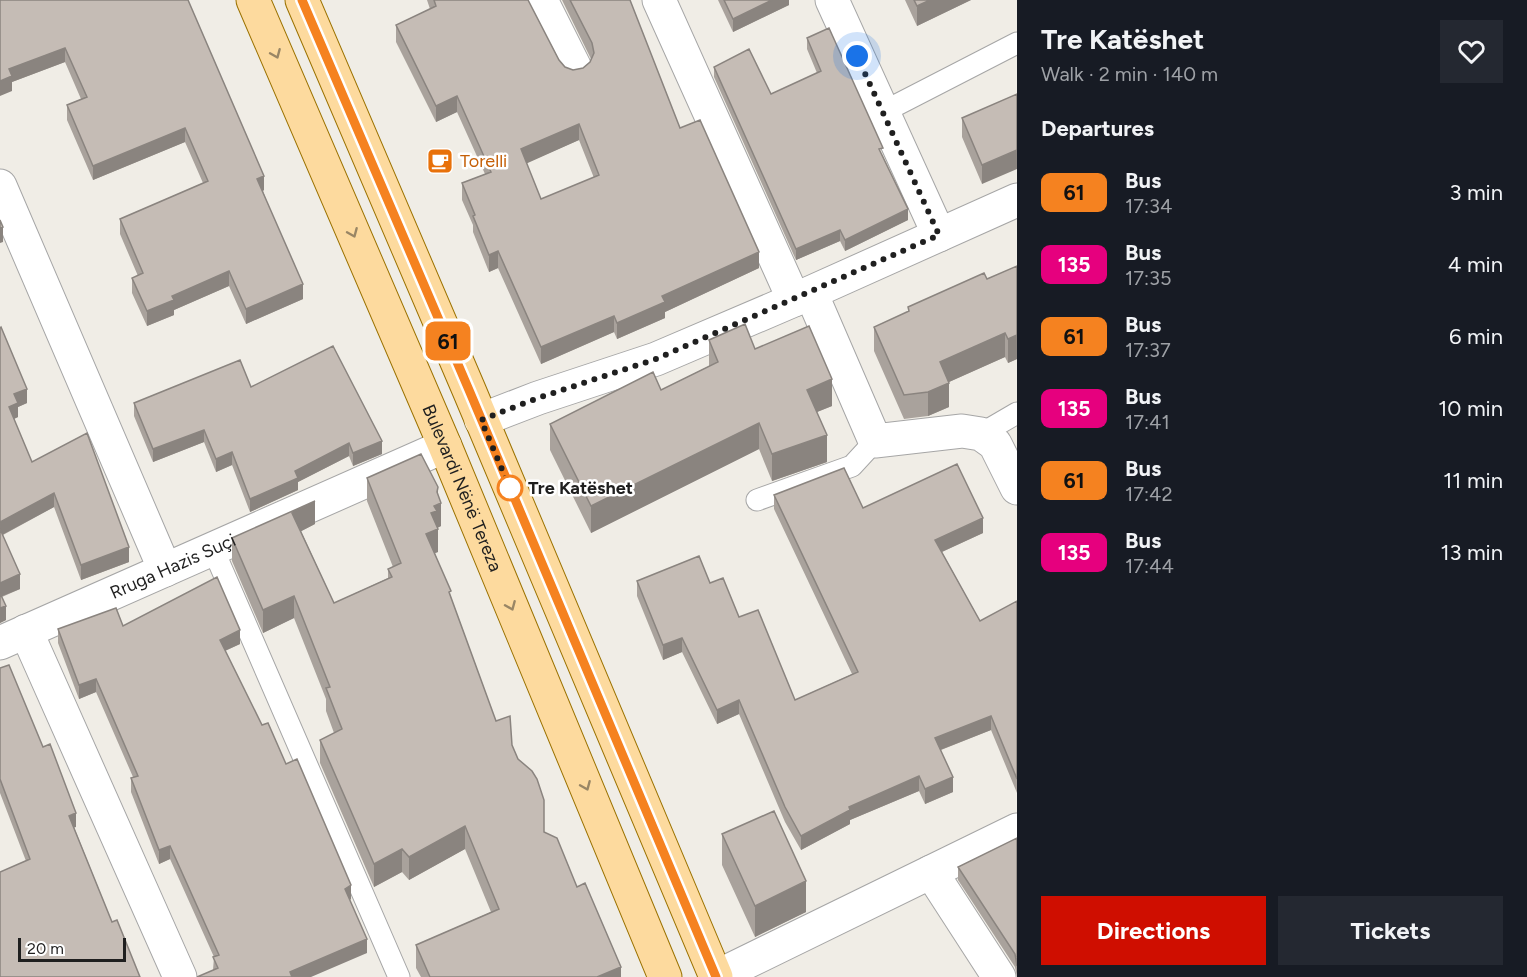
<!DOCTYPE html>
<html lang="en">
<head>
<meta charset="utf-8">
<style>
  body { margin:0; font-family:Figtree,sans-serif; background:#242831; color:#f1f3f6; height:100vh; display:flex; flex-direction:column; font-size:22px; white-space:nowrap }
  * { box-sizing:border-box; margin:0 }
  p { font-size:20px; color:#9ea1a6 }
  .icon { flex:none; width:33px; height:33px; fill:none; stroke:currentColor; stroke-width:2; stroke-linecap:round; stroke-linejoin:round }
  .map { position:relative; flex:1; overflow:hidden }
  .sheet { display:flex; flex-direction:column; background:#171b24; width:510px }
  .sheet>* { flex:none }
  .badge { padding:0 12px; border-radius:9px; font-size:21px; line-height:39px }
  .scale { position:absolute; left:18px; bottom:15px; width:108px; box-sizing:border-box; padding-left:6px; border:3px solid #1f1f1f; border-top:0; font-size:16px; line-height:21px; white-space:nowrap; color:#1f1f1f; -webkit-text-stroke:4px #fff; paint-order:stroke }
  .you { position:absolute; width:30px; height:30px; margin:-15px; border:4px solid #fff; border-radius:50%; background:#1a73e8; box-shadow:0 0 0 9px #1a73e833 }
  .map>.badge { position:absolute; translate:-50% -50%; box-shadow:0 0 0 3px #fff }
  h2 { padding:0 24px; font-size:22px; line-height:54px }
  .round { display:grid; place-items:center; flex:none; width:63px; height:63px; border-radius:0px; background:#242831 }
  .headline { display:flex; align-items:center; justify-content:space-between; height:102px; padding:0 24px }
  h1 { font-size:28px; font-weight:700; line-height:45px }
  .primary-button { display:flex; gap:12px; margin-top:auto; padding:12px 24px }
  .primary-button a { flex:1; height:69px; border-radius:0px; background:#cf0e00; color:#fff; font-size:24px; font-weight:700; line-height:69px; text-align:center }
  .primary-button a+a { background:#242831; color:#f1f3f6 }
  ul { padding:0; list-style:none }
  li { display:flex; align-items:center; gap:18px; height:72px; padding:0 24px }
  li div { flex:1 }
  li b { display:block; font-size:22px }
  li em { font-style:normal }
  li .badge { min-width:66px; font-weight:700; text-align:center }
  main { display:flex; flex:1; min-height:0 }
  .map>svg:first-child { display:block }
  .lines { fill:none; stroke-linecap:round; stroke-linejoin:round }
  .service-casing { stroke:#a6a6a6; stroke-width:23 }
  .minor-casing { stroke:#a6a6a6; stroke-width:35 }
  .tertiary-casing { stroke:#a6a6a6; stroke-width:35 }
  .primary-casing { stroke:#9b7200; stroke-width:35 }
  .service { stroke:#fff; stroke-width:21 }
  .minor { stroke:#fff; stroke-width:33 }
  .tertiary { stroke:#fff; stroke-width:33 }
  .primary { stroke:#fdda9e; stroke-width:33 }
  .wall { fill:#a9a29c; fill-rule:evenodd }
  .shaded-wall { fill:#8a847f }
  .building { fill:#c5bcb5; stroke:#8a847f; stroke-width:1.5; fill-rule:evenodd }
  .oneway { stroke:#998665 }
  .line-casing { stroke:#fff; stroke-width:14 }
  .line { stroke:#f58220; stroke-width:9 }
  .walk { stroke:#1f1f1f; stroke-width:6; stroke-dasharray:0 10.8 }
  .stop-dot { fill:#fff; stroke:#f58220; stroke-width:3 }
  .labels { text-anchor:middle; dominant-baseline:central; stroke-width:5; stroke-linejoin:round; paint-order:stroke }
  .food-label { font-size:18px; fill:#c56008; stroke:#fff; text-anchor:start }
  .street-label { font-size:18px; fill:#1f1f1f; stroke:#fff }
  .stop-label { font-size:18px; font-weight:bold; fill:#1f1f1f; stroke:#fff; text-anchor:start }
</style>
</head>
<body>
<main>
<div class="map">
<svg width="1017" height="977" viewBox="0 0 1017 977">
  <rect width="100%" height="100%" fill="#f0ede6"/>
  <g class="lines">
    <defs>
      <path id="service" d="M883,112L1017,43
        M981,434L1017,413
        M757,500L852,466L875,441
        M213,549L399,977"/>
      <g id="minor">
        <path d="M541,0L575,68"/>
        <path d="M659,0L794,300"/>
        <path d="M832,0L939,235"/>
        <path d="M0,186L165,570"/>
        <path d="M811,293L875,441L962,431L981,434L995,444L1017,488"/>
        <path d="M26,631L180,977"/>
        <path id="s1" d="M0,643L445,446"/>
        <path d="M931,872L999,977"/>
        <path d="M716,977L1017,830"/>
      </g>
      <path id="tertiary" d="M481,420L538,398L656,359L794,300L1017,200"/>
      <g id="primary">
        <path id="s2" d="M253,0L445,446L665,977"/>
        <path d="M302,0L469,390L716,977"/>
      </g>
    </defs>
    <use href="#service" class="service-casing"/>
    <use href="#minor" class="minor-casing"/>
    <use href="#tertiary" class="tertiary-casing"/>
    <use href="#primary" class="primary-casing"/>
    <use href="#service" class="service"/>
    <use href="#minor" class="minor"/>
    <use href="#tertiary" class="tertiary"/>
    <use href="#primary" class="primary"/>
  </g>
  <path class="wall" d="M0,0H188L264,190L263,191L303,299L246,324L229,286L174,310V315L147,326L132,293V278L138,276L120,234V219L203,183L185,142L93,180L67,120V105L81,99L65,62L12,82V91Z
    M427,0H528L559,60L565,67L573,70L583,68L590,62L591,59L562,0H630L680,128L759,268L665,312V318L617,339L614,332L541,364L498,268L489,272L473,232V225L462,200V183L485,174L457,112L436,122L396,42V25L430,9ZM579,140L594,178L541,199L526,163Z
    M718,0H789V5L733,32Z
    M905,0H971L917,26Z
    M807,38L883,156L908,220L845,251L840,241L796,260L714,77V67L771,94L817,73L807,49Z
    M1017,94L982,184L962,137V118Z
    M1017,266V359L1008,363L1005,357L949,382V407L928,416L904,419L874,351V327L908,312V307L987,279Z
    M0,328L27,403L18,407V417L14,419L32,462L129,562L81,580L54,507L3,535L20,589L2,597L6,620L0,623Z
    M709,340L755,349L832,406L817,412L827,462L772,481L759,449L591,533L550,450V424L661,390L709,366Z
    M251,387L382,454L353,466L349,456L298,482V490L250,512L232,465L216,472L204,442L153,462L134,416V403Z
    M367,478L438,496L441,526L437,528L438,552L435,553L496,721L512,745L544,832L577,887L621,977H421L416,968V945L491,912L465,849L409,880L402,872L374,887L320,763V740L334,733L326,711V699L294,618L263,633L232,561V538L315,524L301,531L334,603L388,578V569L393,567L367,501Z
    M774,495L863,508L983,533L942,552L980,621L1017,601V793L991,730L941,750L953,792L925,804L919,791L850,820V824L801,850L785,822L739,714L717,724L682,652L663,660L637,596V581L710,583L739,617L795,700L852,674L774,509Z
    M123,626L240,644L225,651L262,725L286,764L351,899L349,900L367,953L213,970L214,957L170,859L159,864L131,792V778L133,777L96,692L79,699L58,643V629Z
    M0,668L76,827H74L112,922L140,977L26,861L0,793Z
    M722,834L806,912L755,937L722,865Z
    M1017,838V977L1015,967L958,880V867Z"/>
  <path class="shaded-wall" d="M772,0H789V5L733,32V19Z
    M930,0H971L917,26V6Z
    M65,48V62L12,82V91L0,96V81L9,69Z
    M457,96V112L436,122V106Z
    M579,124V140L521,166V149Z
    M185,128V142L93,180V166Z
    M1017,150V169L982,184V165Z
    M264,176V190L257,194V179Z
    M908,209V220L845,251V240Z
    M3,227V242L0,243V228Z
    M840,230V241L796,260V249Z
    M498,251V268L489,272V255Z
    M759,252V268L665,312V318L617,339V323L662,296Z
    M229,271V286L174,310V315L147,326V311L172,296Z
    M303,284V299L246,324V309Z
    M614,316V332L541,364V347Z
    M1005,333V357L940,386V362Z
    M1017,335V359L1008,363V339Z
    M832,379V406L807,416V390Z
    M949,383V407L928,416V392Z
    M27,389V403L18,407V417L9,421V407L14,394Z
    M759,423V449L591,533V506Z
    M204,430V442L153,462V449Z
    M827,435V462L772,481V454Z
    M382,441V454L353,466V453Z
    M349,443V456L298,482V490L250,512V499L295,471Z
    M232,452V465L216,472V459Z
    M438,487V505L441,503V526L437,528L438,529V552L426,556V534L431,513L434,506Z
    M54,493V507L0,536V522Z
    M315,501V524L292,536V513Z
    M983,518V533L935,555V540Z
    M129,547V562L81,580V565Z
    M20,574V589L0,597V583Z
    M294,596V618L263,633V610Z
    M6,606V620L0,623V608Z
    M240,630V644L220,653V640Z
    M682,638V652L663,660V645Z
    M96,679V692L79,699V685Z
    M739,700V714L717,724V710Z
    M991,716V730L935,752V738Z
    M919,776V791L850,820V824L801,850V836L849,807Z
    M953,777V792L925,804V789Z
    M76,813V827L69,829V816Z
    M465,826V849L409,880V857Z
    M170,846V859L159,864V850Z
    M402,849V872L374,887V864Z
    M806,881V912L755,937V906Z
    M351,885V899L345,903V889Z
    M367,939V953L311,977H290V972Z
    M621,967V977H597Z"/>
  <path class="building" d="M0,0H188L264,176L257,179L303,284L246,309L229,271L172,296L174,300L147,311L132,278L143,273L120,219L208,181L185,128L93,166L67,105L87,97L65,48L9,69L12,76L0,81Z
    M434,0H528L559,60L565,67L573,70L583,68L590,62L594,53L592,43L570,0H630L680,128L700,120L759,252L662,296L665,302L617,323L614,316L541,347L498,251L489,255L473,216L475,215L462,183L491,172L457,96L436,106L396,25L436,6ZM579,124L599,175L541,199L521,149Z
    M724,0H772L733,19Z
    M914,0H930L917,6Z
    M829,28L883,148L879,149L908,209L845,240L840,230L796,249L714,67L749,49L771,94L821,71L807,38Z
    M1017,94V150L982,165L962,118Z
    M0,220L3,227L0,228Z
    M1017,266V335L1008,339L1005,333L940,362L949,383L928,392L904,395L874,327L909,311L908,307L984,273L987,279Z
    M745,324L755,349L809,326L832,379L807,390L827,435L772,454L759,423L591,506L550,424L653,372L661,390L718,362L709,340Z
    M1,327L27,389L14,394L18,403L9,407L32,462L87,433L129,547L81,565L54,493L0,522V328Z
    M333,346L382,441L353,453L349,443L295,471L298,478L250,499L232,452L216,459L204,430L153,449L134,403L240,360L251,387Z
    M421,454L438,487L437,492L441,503L434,506L437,511L431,513L438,529L426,534L451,591L449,592L496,721L510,716L512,745L518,759L532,771L537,779L544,800V832L557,838L577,887L585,883L621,967L597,977H430L416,945L499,909L465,826L409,857L402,849L374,864L320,740L342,729L326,688L330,687L294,596L263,610L232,538L315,501L292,513L334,603L392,577L388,569L401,563L367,478Z
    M957,464L983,518L935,540L980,621L1017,601V779L991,716L935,738L953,777L925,789L919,776L849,807L850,810L801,836L785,807L739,700L717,710L682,638L663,645L637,581L699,556L710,583L723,578L739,617L758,610L795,700L858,672L774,495L844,468L863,508Z
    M0,529L20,574L0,583Z
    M217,577L240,630L220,640L262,725L268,723L286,764L297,759L351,885L345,889L367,939L290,972L292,977H197L218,968L213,957L219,955L170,846L159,850L131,778L138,776L96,679L79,685L58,629L116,608L123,626Z
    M0,593L6,606L0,608Z
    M9,665L43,747L50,744L76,813L69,816L112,922L117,920L140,977H0V872L30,859L0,779V668Z
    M774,811L806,881L755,906L722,834Z
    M1017,838V966L1015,954L958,867Z"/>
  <defs><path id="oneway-chevron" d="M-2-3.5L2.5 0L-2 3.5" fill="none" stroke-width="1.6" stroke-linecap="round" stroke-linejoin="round" transform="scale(1.5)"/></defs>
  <g class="oneway">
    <use href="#oneway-chevron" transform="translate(276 54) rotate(67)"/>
    <use href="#oneway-chevron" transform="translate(353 233) rotate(67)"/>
    <use href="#oneway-chevron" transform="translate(511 606) rotate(67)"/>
    <use href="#oneway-chevron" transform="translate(586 786) rotate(67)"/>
  </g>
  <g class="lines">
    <defs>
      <path id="line" d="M302,0L469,390L716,977"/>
    </defs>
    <use href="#line" class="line-casing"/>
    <use href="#line" class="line"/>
    <path class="walk" d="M510,488L481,420L538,398L656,359L939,235L857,56"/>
  </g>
  <defs>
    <symbol id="cafe-square" viewBox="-11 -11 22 22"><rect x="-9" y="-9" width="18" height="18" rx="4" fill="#e8710a" stroke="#fff"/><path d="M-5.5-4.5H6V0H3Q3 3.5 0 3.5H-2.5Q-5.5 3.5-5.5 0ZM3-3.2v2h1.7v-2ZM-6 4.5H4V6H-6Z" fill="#fff"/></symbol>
  </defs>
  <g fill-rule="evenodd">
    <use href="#cafe-square" x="425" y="146" width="30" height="30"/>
  </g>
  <circle class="stop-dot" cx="510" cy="488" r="12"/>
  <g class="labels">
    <g class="food-label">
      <text x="460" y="161">Torelli</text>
    </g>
    <g class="street-label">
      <text stroke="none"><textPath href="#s2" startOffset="531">Bulevardi Nënë Tereza</textPath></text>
      <text stroke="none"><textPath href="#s1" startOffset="189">Rruga Hazis Suçi</textPath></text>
    </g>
    <g class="stop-label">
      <text x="528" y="488">Tre Katëshet</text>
    </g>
  </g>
</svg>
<div class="scale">20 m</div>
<div class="you" style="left:857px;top:56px"></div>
<b class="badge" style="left:448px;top:341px;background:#f58220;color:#111">61</b>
</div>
<section class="sheet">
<div class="headline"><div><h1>Tre Katëshet</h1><p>Walk · 2 min · 140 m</p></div><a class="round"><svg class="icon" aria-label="heart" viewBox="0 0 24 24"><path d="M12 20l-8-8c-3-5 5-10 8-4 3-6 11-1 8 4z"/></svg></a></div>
<h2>Departures</h2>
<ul>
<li><span class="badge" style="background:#f58220;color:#111">61</span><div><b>Bus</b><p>17:34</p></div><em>3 min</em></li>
<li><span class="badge" style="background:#e6007e;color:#fff">135</span><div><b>Bus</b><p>17:35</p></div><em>4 min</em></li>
<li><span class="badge" style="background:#f58220;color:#111">61</span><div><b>Bus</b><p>17:37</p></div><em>6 min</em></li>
<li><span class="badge" style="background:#e6007e;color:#fff">135</span><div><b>Bus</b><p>17:41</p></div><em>10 min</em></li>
<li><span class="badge" style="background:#f58220;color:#111">61</span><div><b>Bus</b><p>17:42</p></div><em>11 min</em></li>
<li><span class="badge" style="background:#e6007e;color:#fff">135</span><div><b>Bus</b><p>17:44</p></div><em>13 min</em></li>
</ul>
<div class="primary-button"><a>Directions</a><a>Tickets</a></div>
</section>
</main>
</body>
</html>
